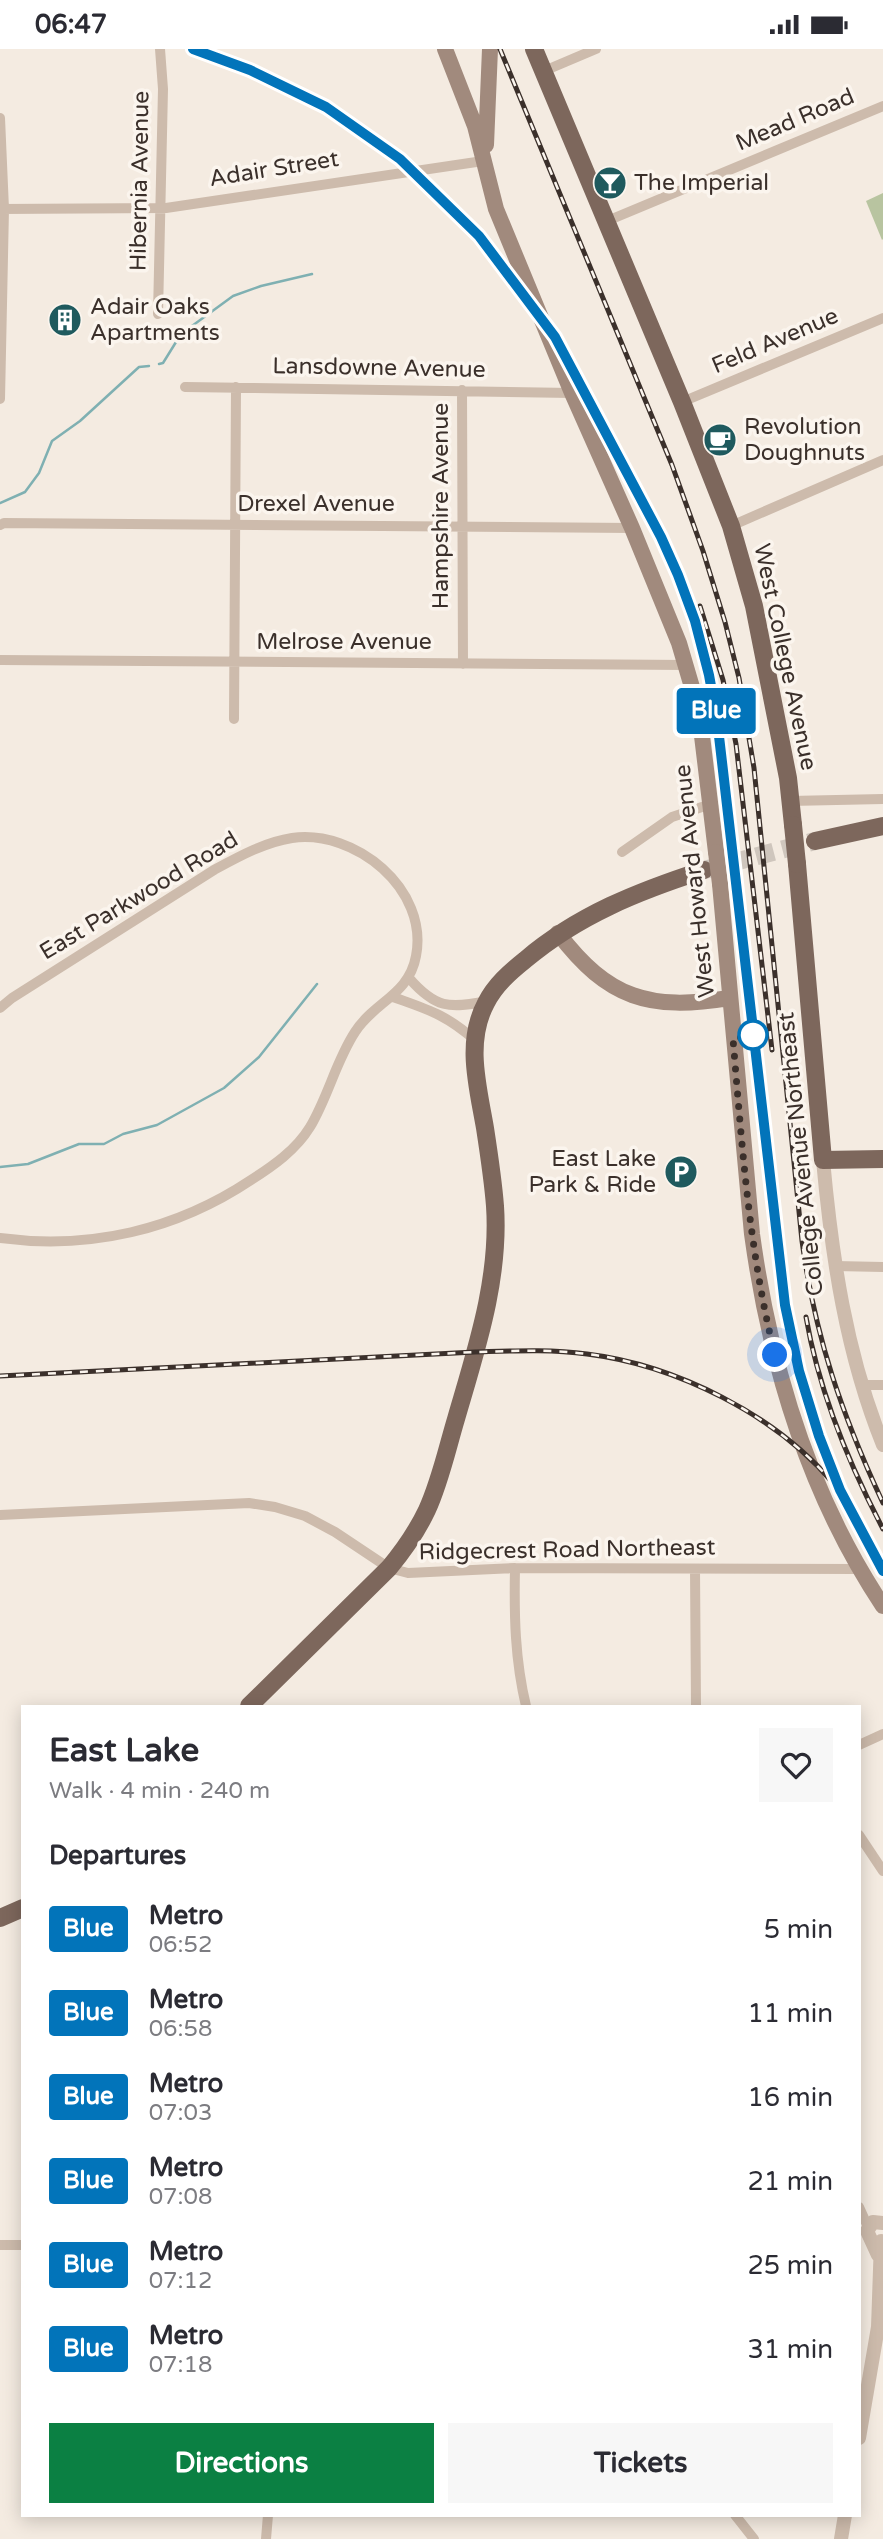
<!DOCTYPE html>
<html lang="en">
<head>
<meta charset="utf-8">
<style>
  body { margin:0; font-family:"Varela Round",sans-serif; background:#f7f7f7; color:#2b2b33; height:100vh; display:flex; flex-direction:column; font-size:26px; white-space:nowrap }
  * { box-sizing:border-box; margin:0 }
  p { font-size:23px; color:#7c7c81 }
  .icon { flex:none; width:38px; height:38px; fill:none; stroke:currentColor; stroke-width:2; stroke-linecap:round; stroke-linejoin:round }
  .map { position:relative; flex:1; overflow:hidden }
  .side { position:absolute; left:21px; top:1656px; width:840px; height:812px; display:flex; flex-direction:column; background:#fff; border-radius:0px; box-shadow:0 4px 18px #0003 }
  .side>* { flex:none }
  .badge { padding:0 14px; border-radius:5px; font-size:24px; line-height:46px }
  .you { position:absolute; width:35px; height:35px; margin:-18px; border:5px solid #fff; border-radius:50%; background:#1a73e8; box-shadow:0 0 0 10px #1a73e833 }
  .map>.badge { position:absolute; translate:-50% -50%; box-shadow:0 0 0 4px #fff }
  h2 { padding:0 28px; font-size:26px; line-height:63px }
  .round { display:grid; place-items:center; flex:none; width:74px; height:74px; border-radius:0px; background:#f7f7f7 }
  .summary { display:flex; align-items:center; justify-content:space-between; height:119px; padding:0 28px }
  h1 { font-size:33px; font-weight:700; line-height:52px }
  .primary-button { display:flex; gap:14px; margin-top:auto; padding:14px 28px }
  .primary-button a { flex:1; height:80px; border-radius:0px; background:#0b8043; color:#fff; font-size:28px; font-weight:700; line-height:80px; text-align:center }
  .primary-button a+a { background:#f7f7f7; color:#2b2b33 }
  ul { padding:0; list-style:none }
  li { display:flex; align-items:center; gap:21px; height:84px; padding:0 28px }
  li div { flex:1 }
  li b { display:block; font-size:26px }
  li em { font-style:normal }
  li .badge { min-width:77px; font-weight:700; text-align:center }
  .status { display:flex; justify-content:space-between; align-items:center; height:49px; padding:0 35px; background:#fff; direction:ltr }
  .status svg { height:19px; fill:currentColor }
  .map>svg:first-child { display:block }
  .grass { fill:#b8c4a0 }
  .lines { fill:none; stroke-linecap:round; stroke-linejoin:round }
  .stream { stroke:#7fb0b2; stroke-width:2.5 }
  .primary-tunnel { stroke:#cfc6bd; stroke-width:18; stroke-dasharray:18 9; stroke-linecap:butt }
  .minor { stroke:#cdbbac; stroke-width:10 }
  .tertiary { stroke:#cdbbac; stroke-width:14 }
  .secondary { stroke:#a18a7d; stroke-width:16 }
  .primary { stroke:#7d675c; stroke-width:18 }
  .rail-casing { stroke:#3b302b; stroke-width:5 }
  .rail { stroke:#fbf5ee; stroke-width:2.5; stroke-dasharray:8; stroke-linecap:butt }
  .secondary-bridge { stroke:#a18a7d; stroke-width:16 }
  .primary-bridge { stroke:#7d675c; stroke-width:18 }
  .line-casing { stroke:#fff; stroke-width:16 }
  .line { stroke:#0274ba; stroke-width:10 }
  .walk { stroke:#3b302b; stroke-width:7; stroke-dasharray:0 12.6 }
  .stop-dot { fill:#fff; stroke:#0274ba; stroke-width:3.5 }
  .labels { text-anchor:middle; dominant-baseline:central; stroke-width:7; stroke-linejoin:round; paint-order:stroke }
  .street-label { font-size:23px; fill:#3b302b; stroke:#fbf5ee }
  .poi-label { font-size:23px; fill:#3b302b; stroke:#fbf5ee; text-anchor:start }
</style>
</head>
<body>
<div class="status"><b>06:47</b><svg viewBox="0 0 49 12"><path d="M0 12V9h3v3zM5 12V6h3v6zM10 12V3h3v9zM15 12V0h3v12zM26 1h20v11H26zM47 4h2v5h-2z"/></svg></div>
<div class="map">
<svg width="883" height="2490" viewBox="0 0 883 2490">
  <rect width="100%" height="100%" fill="#f4ebe1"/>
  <path class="grass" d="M883,144V190L882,191L866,152Z"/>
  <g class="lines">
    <path class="stream" d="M159,315L163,314L181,285L233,247L261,237L312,225
      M0,454L25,443L39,424L52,392L80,372L139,318L149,317
      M0,1118L28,1115L79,1095H104L123,1085L157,1076L224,1039L259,1008L317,935"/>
    <path class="primary-tunnel" d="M704,821L815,792"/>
    <path class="minor" d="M544,22L596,0
      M0,69L4,160L0,350
      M0,160L166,159L483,112
      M607,172L883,57
      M158,265L163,40L160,0
      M185,338L572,344
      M462,341L463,615
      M682,353L883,269
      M0,476L4,474L632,479
      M731,477L883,411
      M0,611L687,616
      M234,670L236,338
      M790,752L883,750
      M622,803L672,768L711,755
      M409,929C435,959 449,960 487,952
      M393,948C429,961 445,965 475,991
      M0,959L12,949L214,821C238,808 265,793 292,789C355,780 429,840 416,907C409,946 374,953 355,983C336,1012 328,1048 310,1078C296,1101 273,1117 251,1131C176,1181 90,1201 0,1189
      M835,1217L883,1218
      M862,1336H883
      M0,1466L249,1454L275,1458L305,1467L335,1483L389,1519L408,1524L515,1519L859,1520
      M515,1519C514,1567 515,1611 526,1657
      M695,1520L696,1657
      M859,1696L883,1685
      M859,1786L883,1822
      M859,2158L868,2178
      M0,2196H23
      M735,2466L754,2490
      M266,2490L268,2466"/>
    <path class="tertiary" d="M823,1111C832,1209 846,1304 883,1396
      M878,2206L867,2182L873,2173L883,2174
      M859,2389L878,2278L881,2192
      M841,2490L845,2466"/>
    <path class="secondary" d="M445,0L475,77L496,160L572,344L632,479L679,594L699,662L716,803
      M486,96L490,0
      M720,835L752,1185C770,1316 809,1446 883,1557
      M558,884C608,950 650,962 729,949"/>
    <path class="primary" d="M534,0L682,353L731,477L754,557L788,729L793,776
      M815,792L883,777
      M797,815L823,1111L883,1110
      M249,1657L389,1519C404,1501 417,1482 427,1461C440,1433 447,1400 456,1370C476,1301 500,1230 495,1157C493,1131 489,1105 485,1079C478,1038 465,993 486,954C495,936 510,923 525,911C578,866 639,842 704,821
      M0,1869L23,1859"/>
    <defs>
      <path id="rail" d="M500,0L672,416L703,502L725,573L739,629L754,719L802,1192C815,1288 842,1366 883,1454
        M638,444C673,511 696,568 713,642L785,1256L799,1322L819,1387L840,1441L883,1522
        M700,557L723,631L736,695L772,1001
        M806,1268C819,1343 848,1413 883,1480
        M0,1327L475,1303C512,1302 550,1300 587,1305C676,1316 776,1366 833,1434"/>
    </defs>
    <use href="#rail" class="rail-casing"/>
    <use href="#rail" class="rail"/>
    <path class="secondary-bridge" d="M716,803L720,835"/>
    <path class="primary-bridge" d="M793,776L797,815"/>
  </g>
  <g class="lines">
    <defs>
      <path id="line" d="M193,0L250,21L326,58L400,110L479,187L555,288L661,488L678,526L695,572L709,626L717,670L785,1256L799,1322L819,1387L840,1441L883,1522"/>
    </defs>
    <use href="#line" class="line-casing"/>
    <use href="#line" class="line"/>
    <path class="walk" d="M753,986L733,990C742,1096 749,1203 775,1306"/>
  </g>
  <defs>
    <symbol id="bar-disc" viewBox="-11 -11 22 22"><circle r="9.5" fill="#1f5a5e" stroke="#fbf5ee"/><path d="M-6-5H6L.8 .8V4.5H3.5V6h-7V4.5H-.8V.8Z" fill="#fff"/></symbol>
    <symbol id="building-disc" viewBox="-11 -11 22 22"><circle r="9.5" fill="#1f5a5e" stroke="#fbf5ee"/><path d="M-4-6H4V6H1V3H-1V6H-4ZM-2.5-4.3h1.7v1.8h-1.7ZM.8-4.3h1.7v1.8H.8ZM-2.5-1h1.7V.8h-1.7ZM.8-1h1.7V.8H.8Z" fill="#fff"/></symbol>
    <symbol id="cafe-disc" viewBox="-11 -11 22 22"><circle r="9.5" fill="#1f5a5e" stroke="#fbf5ee"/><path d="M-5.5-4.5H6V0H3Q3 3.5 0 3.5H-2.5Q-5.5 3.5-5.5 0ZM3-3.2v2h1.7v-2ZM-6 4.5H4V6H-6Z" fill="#fff"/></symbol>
    <symbol id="parking-disc" viewBox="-11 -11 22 22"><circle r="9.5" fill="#1f5a5e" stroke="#fbf5ee"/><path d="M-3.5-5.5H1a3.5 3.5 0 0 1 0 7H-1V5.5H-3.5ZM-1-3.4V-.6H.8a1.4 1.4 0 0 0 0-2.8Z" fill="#fff"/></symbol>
  </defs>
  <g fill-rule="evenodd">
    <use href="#bar-disc" x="591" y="115" width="38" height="38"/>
    <use href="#building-disc" x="46" y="252" width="38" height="38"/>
    <use href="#cafe-disc" x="701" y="372" width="38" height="38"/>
    <use href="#parking-disc" x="662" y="1104" width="38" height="38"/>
  </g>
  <circle class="stop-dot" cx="753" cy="986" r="14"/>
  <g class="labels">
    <g class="street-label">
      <text transform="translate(795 71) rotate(-23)">Mead Road</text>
      <text transform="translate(274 120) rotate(-9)">Adair Street</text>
      <text transform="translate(140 132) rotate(-89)">Hibernia Avenue</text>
      <text transform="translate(775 292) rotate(-23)">Feld Avenue</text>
      <text transform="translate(379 319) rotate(1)">Lansdowne Avenue</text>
      <text x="316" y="455">Drexel Avenue</text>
      <text transform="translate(441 457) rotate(-90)">Hampshire Avenue</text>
      <text x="344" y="593">Melrose Avenue</text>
      <text transform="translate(785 608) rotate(78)">West College Avenue</text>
      <text transform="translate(695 832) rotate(-96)">West Howard Avenue</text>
      <text transform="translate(139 847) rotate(-31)">East Parkwood Road</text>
      <text transform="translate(801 1105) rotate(-96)">College Avenue Northeast</text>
      <text transform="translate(567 1501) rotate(-1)">Ridgecrest Road Northeast</text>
    </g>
    <g class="poi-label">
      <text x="634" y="134">The Imperial</text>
      <text x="90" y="258">Adair Oaks<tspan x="90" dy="26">Apartments</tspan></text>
      <text x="744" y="378">Revolution<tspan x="744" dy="26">Doughnuts</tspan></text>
      <text x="656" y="1110" text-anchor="end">East Lake<tspan x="656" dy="26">Park &amp; Ride</tspan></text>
    </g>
  </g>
</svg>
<div class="you" style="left:775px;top:1306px"></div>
<b class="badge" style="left:716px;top:662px;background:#0274ba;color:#fff">Blue</b>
<section class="side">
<div class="summary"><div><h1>East Lake</h1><p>Walk · 4 min · 240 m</p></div><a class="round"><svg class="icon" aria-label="heart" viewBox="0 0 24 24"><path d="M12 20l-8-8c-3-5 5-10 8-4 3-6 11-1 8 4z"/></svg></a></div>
<h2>Departures</h2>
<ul>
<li><span class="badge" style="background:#0274ba;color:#fff">Blue</span><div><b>Metro</b><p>06:52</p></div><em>5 min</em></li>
<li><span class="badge" style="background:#0274ba;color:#fff">Blue</span><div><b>Metro</b><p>06:58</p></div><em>11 min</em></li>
<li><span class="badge" style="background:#0274ba;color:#fff">Blue</span><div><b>Metro</b><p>07:03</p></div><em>16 min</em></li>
<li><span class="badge" style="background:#0274ba;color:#fff">Blue</span><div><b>Metro</b><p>07:08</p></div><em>21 min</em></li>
<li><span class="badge" style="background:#0274ba;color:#fff">Blue</span><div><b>Metro</b><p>07:12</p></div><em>25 min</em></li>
<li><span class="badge" style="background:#0274ba;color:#fff">Blue</span><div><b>Metro</b><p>07:18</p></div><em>31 min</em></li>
</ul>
<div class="primary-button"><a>Directions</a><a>Tickets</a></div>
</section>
</div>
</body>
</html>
